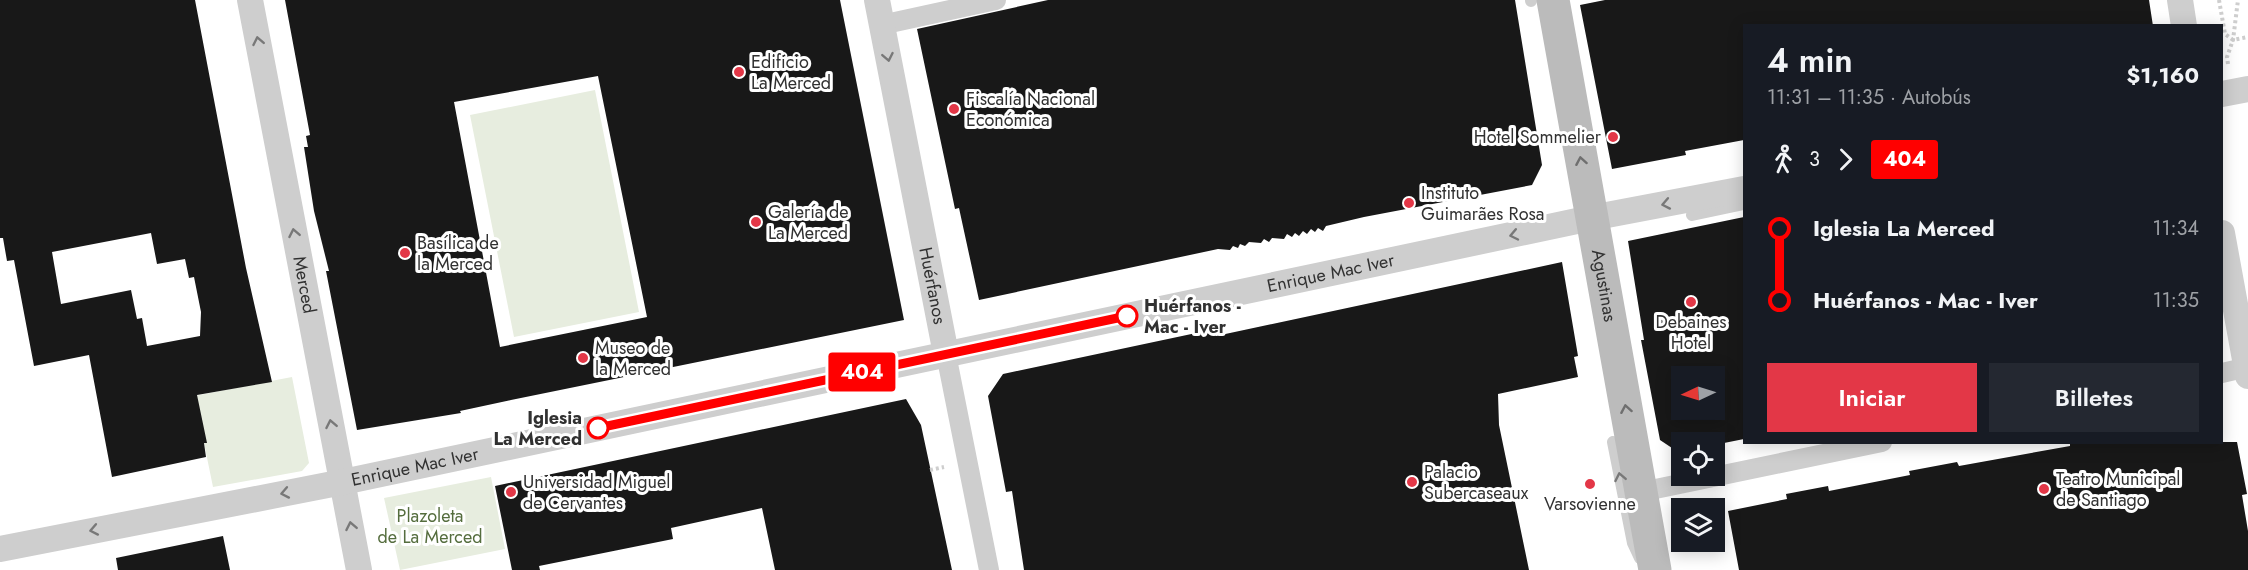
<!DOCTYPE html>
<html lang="es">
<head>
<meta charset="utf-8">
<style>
  body { margin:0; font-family:Jost,sans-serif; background:#242831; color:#f1f3f6; height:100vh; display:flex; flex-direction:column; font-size:22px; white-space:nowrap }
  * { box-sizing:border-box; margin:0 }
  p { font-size:20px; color:#9ea1a6 }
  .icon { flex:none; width:33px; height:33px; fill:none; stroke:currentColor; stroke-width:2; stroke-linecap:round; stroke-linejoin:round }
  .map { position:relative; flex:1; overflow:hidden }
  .details { position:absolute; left:1743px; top:24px; width:480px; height:420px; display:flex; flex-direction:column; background:#171b24; border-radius:0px; box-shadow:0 3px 15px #0003 }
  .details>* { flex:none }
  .badge { padding:0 12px; border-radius:4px; font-size:21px; line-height:39px }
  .needle { width:39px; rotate:266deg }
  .buttons { position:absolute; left:1671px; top:366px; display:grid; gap:12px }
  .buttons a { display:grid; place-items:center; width:54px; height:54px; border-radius:0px; background:#171b24; box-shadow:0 3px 15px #0003; font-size:30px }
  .map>.badge { position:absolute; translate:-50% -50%; box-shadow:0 0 0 3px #fff }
  .legs { display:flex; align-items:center; gap:9px; height:66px; padding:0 24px; font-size:20px }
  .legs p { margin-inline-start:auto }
  .overview { display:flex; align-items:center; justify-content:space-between; height:102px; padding:0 24px }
  h1 { font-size:33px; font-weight:600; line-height:45px }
  .action { display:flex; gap:12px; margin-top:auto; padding:12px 24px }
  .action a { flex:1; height:69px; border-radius:0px; background:#e33747; color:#fff; font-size:24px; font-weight:600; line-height:69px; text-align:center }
  .action a+a { background:#242831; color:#f1f3f6 }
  ul { padding:0 24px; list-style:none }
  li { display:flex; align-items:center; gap:21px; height:72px; font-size:22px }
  li i { display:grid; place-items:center; width:9px; height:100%; margin:0 8px; background:currentColor }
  li i::after { content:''; width:15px; height:15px; margin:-8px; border:4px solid; border-radius:50%; background:#171b24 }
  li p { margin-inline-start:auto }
  li:first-child i { background:linear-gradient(#0000 50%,currentColor 0) }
  li:last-child i { background:linear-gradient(currentColor 50%,#0000 0) }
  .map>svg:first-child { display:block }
  .green { fill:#e7eddf }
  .building { fill:#181818; fill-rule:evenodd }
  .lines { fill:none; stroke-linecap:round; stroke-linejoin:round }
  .path { stroke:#cecece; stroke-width:4; stroke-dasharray:3 3; stroke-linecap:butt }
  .service { stroke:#cecece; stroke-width:12 }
  .pedestrian { stroke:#cecece; stroke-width:20 }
  .minor { stroke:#cecece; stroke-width:26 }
  .secondary { stroke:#bbb; stroke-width:33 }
  .oneway { stroke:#787878 }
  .oneway2 { stroke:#6f6f6f }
  .line-1-casing { stroke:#fff; stroke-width:14 }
  .line-1 { stroke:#f00; stroke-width:9 }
  .poi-dot { fill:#e33747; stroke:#fff; stroke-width:2 }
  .stop-1-dot { fill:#fff; stroke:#f00; stroke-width:3 }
  .labels { text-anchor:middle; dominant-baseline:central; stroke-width:6; stroke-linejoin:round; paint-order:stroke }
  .poi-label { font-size:18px; fill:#313131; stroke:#fff; text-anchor:start }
  .street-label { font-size:18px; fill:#313131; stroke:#fff }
  .stop-label { font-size:18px; font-weight:bold; fill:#313131; stroke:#fff; text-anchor:start }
  .park-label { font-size:18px; fill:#556d3e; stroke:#fff }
</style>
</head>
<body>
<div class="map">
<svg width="2248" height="570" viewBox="0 0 2248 570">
  <rect width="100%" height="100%" fill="#fff"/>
  <path class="green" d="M595,90L639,312L514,337L470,115Z
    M292,377L309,463L302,471L213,487L204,443H206L194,396Z
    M491,477L505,549L400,570L384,498Z"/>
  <path class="building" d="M0,0H195L246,268L272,382L197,395L207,443H204L206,457L112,477L89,355L34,366L14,260L7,261L3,238H0ZM151,233L157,264L185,259L189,278L194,277L201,312L200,336L147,346L142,318L137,319L131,290L61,304L52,252Z
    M285,0H840L904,320L511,400L460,411L461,413L357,430L326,271H329L314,211L304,147H308L306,136L310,135ZM598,76L647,317L500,347L454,102Z
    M1048,0H1515L1542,165L1532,185L1364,217L1326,226L1323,231L1318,228L1315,232L1311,229L1307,234L1303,231L1299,236L1295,233L1292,237L1287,234L1284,239L1272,238L1269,242L1264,239L1261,243L1249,242L1245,246L1240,244L1238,248L1233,246L1230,250L1218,249L979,300L959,208L955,209L917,29Z
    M1605,0H2149L2153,26H1744V140L1685,151L1686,155L1612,169L1580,5Z
    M1744,217V439L1714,445V442H1682V451L1678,452L1660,440L1641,340H1644L1628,241ZM1682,376H1714V410H1682Z
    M1562,262L1578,356L1574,357L1578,377L1498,394L1499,425L1529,570H1024L1012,491L1006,492L988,396L1003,374L1215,329L1216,336Z
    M906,399L921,425L952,570H775L762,508L671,528L673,539L539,566L540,570H512L495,486Z
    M2070,442H2237L2247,494L2242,495L2248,531V570H1739L1728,511L1787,499L1786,494L1828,486L1829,491L1910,475L1909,471L1957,462L1959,466L2070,446Z
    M223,536L230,570H118L116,558Z"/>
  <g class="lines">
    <path class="path" d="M2219,0L2225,34L2233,40L2248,37
      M2228,64L2227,57L2233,40L2238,0
      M930,470L944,467"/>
    <path class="service" d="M1531,0V1
      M1692,215L1744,204
      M1613,442L1633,543L1640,558"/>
    <path class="pedestrian" d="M881,25L996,0
      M946,354L989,570
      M2222,373L2248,367
      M1641,492L1882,442"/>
    <g class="minor">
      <path id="s1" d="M250,0L359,570"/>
      <path id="s2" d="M877,0L946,354"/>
      <path d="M2180,0L2184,26"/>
      <path d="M2222,94L2248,89"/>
      <path d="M2222,233L2248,376"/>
      <path id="s3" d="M0,549L343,482L1591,218L1744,189"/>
    </g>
    <path class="secondary" id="s4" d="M1553,0L1655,570"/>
  </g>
  <defs><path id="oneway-chevron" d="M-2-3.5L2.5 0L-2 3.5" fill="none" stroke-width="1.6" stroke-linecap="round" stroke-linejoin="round" transform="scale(1.5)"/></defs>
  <g class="oneway">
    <use href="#oneway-chevron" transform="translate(258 41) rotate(-101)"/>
    <use href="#oneway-chevron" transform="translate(888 57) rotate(79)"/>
    <use href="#oneway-chevron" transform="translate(1666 204) rotate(169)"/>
    <use href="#oneway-chevron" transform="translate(294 233) rotate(-101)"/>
    <use href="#oneway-chevron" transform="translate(1514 235) rotate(168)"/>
    <use href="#oneway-chevron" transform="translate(331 424) rotate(-101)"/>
    <use href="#oneway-chevron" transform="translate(1620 477) rotate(-101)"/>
    <use href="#oneway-chevron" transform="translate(285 493) rotate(169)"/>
    <use href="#oneway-chevron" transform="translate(351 526) rotate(-101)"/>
    <use href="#oneway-chevron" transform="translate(94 530) rotate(169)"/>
  </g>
  <g class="oneway2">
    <use href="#oneway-chevron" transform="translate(1581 161) rotate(-100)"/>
    <use href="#oneway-chevron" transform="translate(1626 409) rotate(-100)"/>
  </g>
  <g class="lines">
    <defs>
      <path id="line-1" d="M598,428L1127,316"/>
    </defs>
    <use href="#line-1" class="line-1-casing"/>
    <use href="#line-1" class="line-1"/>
  </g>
  <g class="poi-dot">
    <circle cx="739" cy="72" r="6"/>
    <circle cx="954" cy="109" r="6"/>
    <circle cx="1613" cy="137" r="6"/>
    <circle cx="1409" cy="203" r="6"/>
    <circle cx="756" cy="222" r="6"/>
    <circle cx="405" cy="253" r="6"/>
    <circle cx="1691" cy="302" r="6"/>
    <circle cx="583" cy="358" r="6"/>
    <circle cx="1412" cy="482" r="6"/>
    <circle cx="1590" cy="484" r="6"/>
    <circle cx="2044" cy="489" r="6"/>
    <circle cx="511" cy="492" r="6"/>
  </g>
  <g class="stop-1-dot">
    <circle cx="1127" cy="316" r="10"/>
    <circle cx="598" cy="428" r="10"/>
  </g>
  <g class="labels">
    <g class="poi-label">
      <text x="751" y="62">Edificio<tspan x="751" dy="21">La Merced</tspan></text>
      <text x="966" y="99">Fiscalía Nacional<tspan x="966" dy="21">Económica</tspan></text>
      <text x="1601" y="137" text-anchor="end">Hotel Sommelier</text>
      <text x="1421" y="193">Instituto<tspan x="1421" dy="21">Guimarães Rosa</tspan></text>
      <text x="768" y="212">Galería de<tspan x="768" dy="21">La Merced</tspan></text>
      <text x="417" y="243">Basílica de<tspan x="417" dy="21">la Merced</tspan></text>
      <text x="1691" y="322" text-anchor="middle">Debaines<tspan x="1691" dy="21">Hotel</tspan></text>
      <text x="595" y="348">Museo de<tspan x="595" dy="21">la Merced</tspan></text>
      <text x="1424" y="472">Palacio<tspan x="1424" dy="21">Subercaseaux</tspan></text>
      <text x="2056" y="479">Teatro Municipal<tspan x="2056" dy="21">de Santiago</tspan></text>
      <text x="523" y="482">Universidad Miguel<tspan x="523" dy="21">de Cervantes</tspan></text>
      <text x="1590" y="504" text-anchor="middle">Varsovienne</text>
    </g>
    <g class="street-label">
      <text stroke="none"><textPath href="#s3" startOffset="1359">Enrique Mac Iver</textPath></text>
      <text stroke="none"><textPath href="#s1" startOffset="290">Merced</textPath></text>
      <text stroke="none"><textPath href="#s2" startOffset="291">Huérfanos</textPath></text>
      <text stroke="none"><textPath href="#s4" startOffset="290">Agustinas</textPath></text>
      <text stroke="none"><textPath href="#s3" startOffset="423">Enrique Mac Iver</textPath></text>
    </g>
    <g class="stop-label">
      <text x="1144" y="306">Huérfanos -<tspan x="1144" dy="21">Mac - Iver</tspan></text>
      <text x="582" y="418" text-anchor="end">Iglesia<tspan x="582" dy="21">La Merced</tspan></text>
    </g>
    <g class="park-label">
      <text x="430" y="516">Plazoleta<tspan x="430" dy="21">de La Merced</tspan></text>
    </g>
  </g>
</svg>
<div class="buttons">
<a><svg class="needle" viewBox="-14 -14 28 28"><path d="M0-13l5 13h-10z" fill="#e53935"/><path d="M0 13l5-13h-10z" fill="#9ea1a6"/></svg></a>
<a><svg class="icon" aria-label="locate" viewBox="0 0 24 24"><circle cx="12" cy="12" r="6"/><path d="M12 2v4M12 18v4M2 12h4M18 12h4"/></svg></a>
<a><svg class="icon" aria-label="layers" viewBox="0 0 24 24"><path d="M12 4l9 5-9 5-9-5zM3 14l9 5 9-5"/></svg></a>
</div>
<b class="badge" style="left:862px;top:372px;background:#f00;color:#fff">404</b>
<section class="details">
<div class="overview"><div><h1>4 min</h1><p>11:31 – 11:35 · Autobús</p></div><b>$1,160</b></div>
<div class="legs"><svg class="icon" aria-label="walk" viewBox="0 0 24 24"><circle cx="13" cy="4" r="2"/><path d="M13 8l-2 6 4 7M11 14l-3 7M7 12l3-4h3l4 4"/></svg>3<svg class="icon" aria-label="forward" viewBox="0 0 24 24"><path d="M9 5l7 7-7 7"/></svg><b class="badge" style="background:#f00;color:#fff">404</b></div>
<ul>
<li><i style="color:#f00"></i><b>Iglesia La Merced</b><p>11:34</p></li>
<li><i style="color:#f00"></i><b>Huérfanos - Mac - Iver</b><p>11:35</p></li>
</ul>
<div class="action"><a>Iniciar</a><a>Billetes</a></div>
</section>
</div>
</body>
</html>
